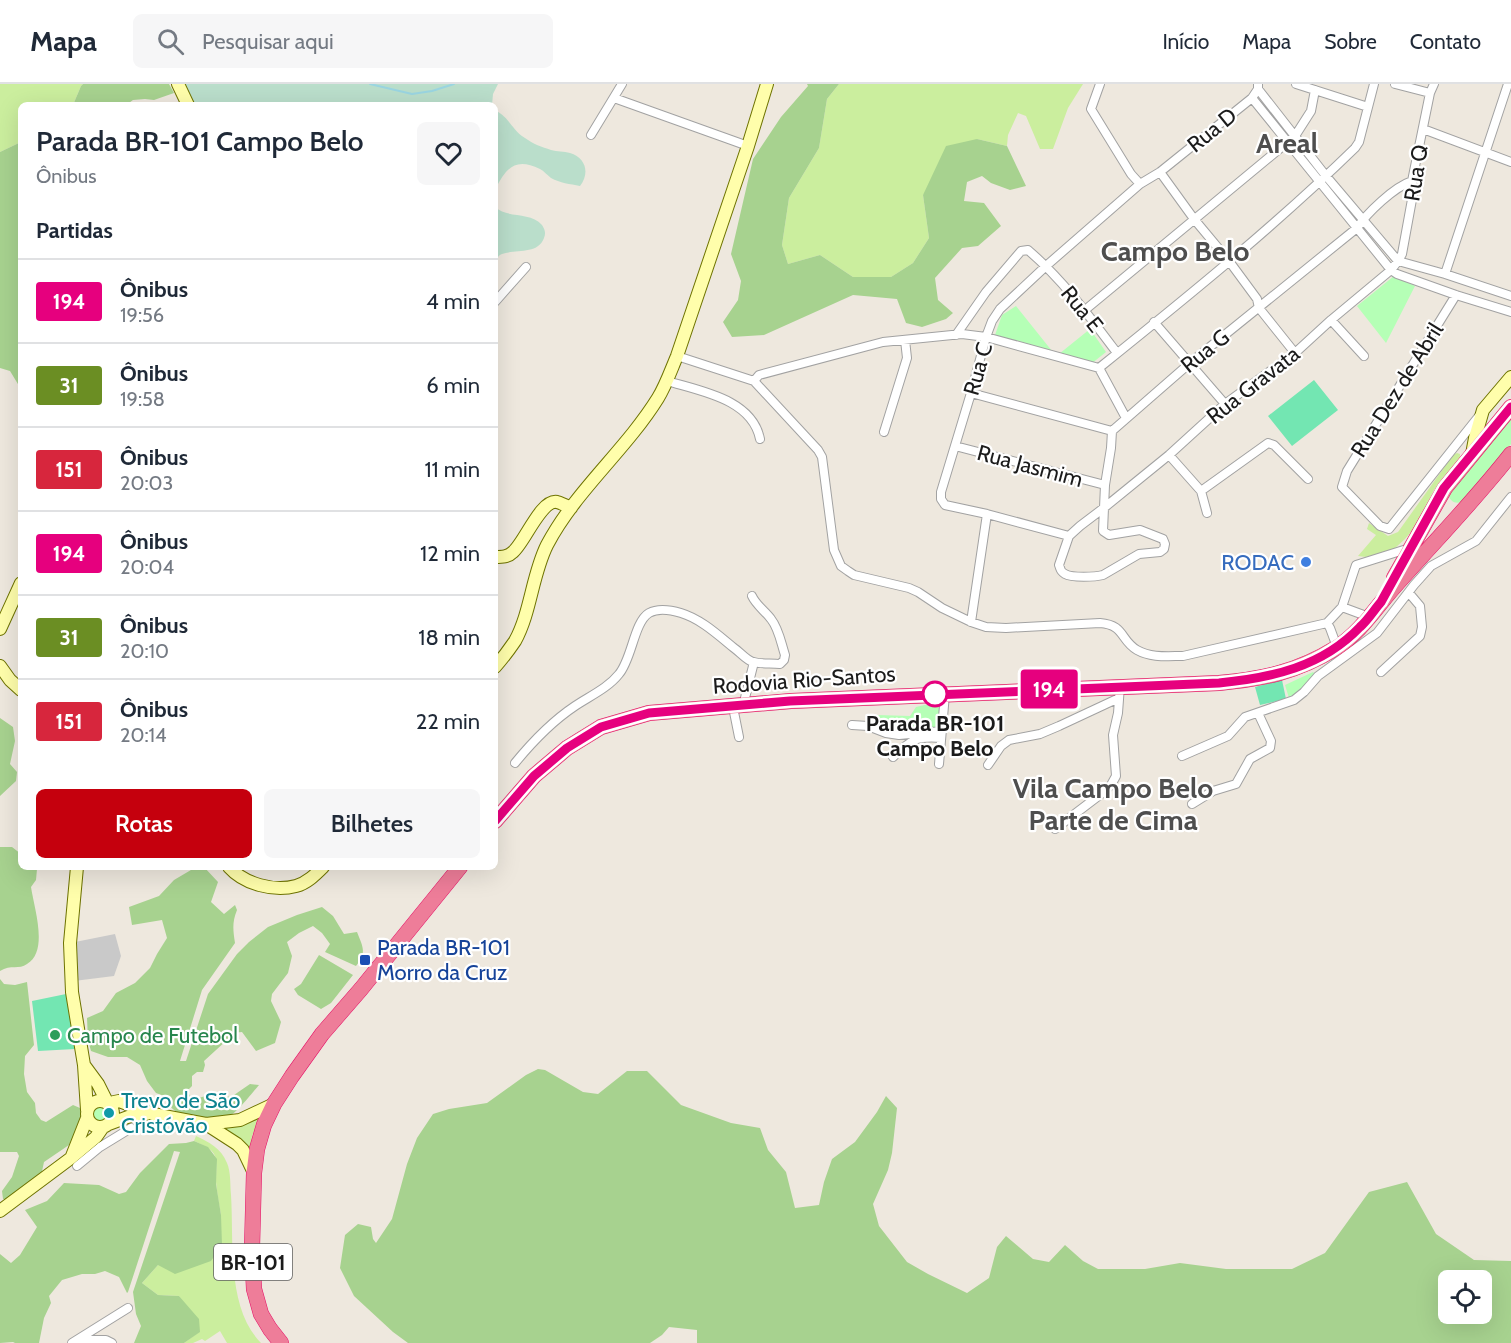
<!DOCTYPE html>
<html lang="pt">
<head>
<meta charset="utf-8">
<style>
  body { margin:0; font-family:Cabin,sans-serif; background:#f6f6f7; color:#1f2937; height:100vh; display:flex; flex-direction:column; font-size:22px; white-space:nowrap }
  * { box-sizing:border-box; margin:0 }
  p { font-size:20px; color:#747a83 }
  .icon { flex:none; width:33px; height:33px; fill:none; stroke:currentColor; stroke-width:2; stroke-linecap:round; stroke-linejoin:round }
  .map { position:relative; flex:1; overflow:hidden }
  .sheet { position:absolute; left:18px; top:18px; width:480px; height:768px; display:flex; flex-direction:column; background:#fff; border-radius:9px; box-shadow:0 6px 24px #0002 }
  .sheet>* { flex:none }
  .badge { padding:0 12px; border-radius:4px; font-size:21px; line-height:39px }
  .controls { position:absolute; left:1438px; top:1186px; display:grid; gap:12px }
  .controls a { display:grid; place-items:center; width:54px; height:54px; border-radius:9px; background:#fff; box-shadow:0 6px 24px #0002; font-size:30px }
  .map>.badge { position:absolute; translate:-50% -50%; box-shadow:0 0 0 3px #fff }
  h2 { padding:0 18px; font-size:22px; line-height:54px }
  .round { display:grid; place-items:center; flex:none; width:63px; height:63px; border-radius:9px; background:#f6f6f7 }
  .overview { display:flex; align-items:center; justify-content:space-between; height:102px; padding:0 18px }
  h1 { font-size:28px; font-weight:600; line-height:45px }
  .action { display:flex; gap:12px; margin-top:auto; padding:12px 18px }
  .action a { flex:1; height:69px; border-radius:9px; background:#c5000d; color:#fff; font-size:24px; font-weight:600; line-height:69px; text-align:center }
  .action a+a { background:#f6f6f7; color:#1f2937 }
  ul { padding:0; list-style:none }
  li { display:flex; align-items:center; gap:18px; height:84px; padding:0 18px; border-top:2px solid #e0e1e3 }
  li div { flex:1 }
  li b { display:block; font-size:22px }
  li em { font-style:normal }
  li .badge { min-width:66px; font-weight:700; text-align:center }
  header { display:flex; align-items:center; gap:36px; box-sizing:border-box; height:84px; padding:0 30px; background:#fff; border-bottom:2px solid #e0e1e3 }
  header strong { font-size:28px }
  nav { display:flex; gap:33px; margin-inline-start:auto; font-size:21px }
  .search { width:420px; height:54px; background:#f6f6f7; display:flex; align-items:center; gap:15px; box-sizing:border-box; padding:0 21px; border-radius:9px; color:#747a83; font-size:22px }
  .map>svg:first-child { display:block }
  .religious { fill:#c9c9c9 }
  .grass { fill:#cbee9e }
  .forest { fill:#a7d28f; fill-rule:evenodd }
  .wetland { fill:#badecb }
  .park { fill:#b5ffb6 }
  .pitch { fill:#73e6b2 }
  .lines { fill:none; stroke-linecap:round; stroke-linejoin:round }
  .stream { stroke:#9ad5e1; stroke-width:2 }
  .street-casing { stroke:#a2a2a2; stroke-width:10 }
  .secondary-casing { stroke:#6e7300; stroke-width:14 }
  .highway-casing { stroke:#e51268; stroke-width:16 }
  .street { stroke:#fff; stroke-width:8 }
  .secondary { stroke:#fffeab; stroke-width:12 }
  .highway { stroke:#ee7d99; stroke-width:15 }
  .line-casing { stroke:#fff; stroke-width:14 }
  .line { stroke:#e6007e; stroke-width:9 }
  .shop-dot { fill:#3f7fe0; stroke:#fff; stroke-width:2 }
  .stop-dot { fill:#fff; stroke:#e6007e; stroke-width:3 }
  .transit-dot { fill:#1a4fb4; stroke:#fff; stroke-width:2 }
  .leisure-dot { fill:#2e9e5b; stroke:#fff; stroke-width:2 }
  .culture-dot { fill:#0f9aa8; stroke:#fff; stroke-width:2 }
  .labels { text-anchor:middle; dominant-baseline:central; stroke-width:4.5; stroke-linejoin:round; paint-order:stroke }
  .shield { fill:#fff; stroke:#5f5f5f; stroke-width:1.5 }
  .shield-label { font-size:21px; font-weight:bold; fill:#1b1b1b }
  .street-label { font-size:22px; fill:#1b1b1b; stroke:#fff }
  .shop-label { font-size:22px; fill:#366cbe; stroke:#fff; text-anchor:end }
  .stop-label { font-size:22px; font-weight:bold; fill:#1b1b1b; stroke:#fff }
  .transit-label { font-size:22px; fill:#164399; stroke:#fff; text-anchor:start }
  .leisure-label { font-size:22px; fill:#27864d; stroke:#fff; text-anchor:start }
  .culture-label { font-size:22px; fill:#0d838f; stroke:#fff; text-anchor:start }
  .district-label { font-size:28px; font-weight:bold; fill:#4e4e4e; stroke:#fff }
</style>
</head>
<body>
<header>
<strong>Mapa</strong>
<div class="search"><svg class="icon" aria-label="search" viewBox="0 0 24 24"><circle cx="10" cy="10" r="6"/><path d="M15 15l6 6"/></svg>Pesquisar aqui</div>
<nav><a>Início</a><a>Mapa</a><a>Sobre</a><a>Contato</a></nav>
</header>
<div class="map">
<svg width="1511" height="1259" viewBox="0 0 1511 1259">
  <rect width="100%" height="100%" fill="#eee8de"/>
  <path class="religious" d="M115,850L121,872L114,892L74,897L70,859Z"/>
  <path class="grass" d="M0,0H83L81,2L73,21H21V58L0,68Z
    M839,0H1083L1068,24L1053,65H1040L1026,32L1018,29L1008,51L1007,62L977,55L923,111L929,154L913,179L891,193H853L820,171L788,180L782,161L789,114L819,64L827,15Z
    M1457,369L1460,370V375L1434,406L1417,441L1405,455L1394,465L1366,473L1358,472L1376,451L1367,445L1369,439L1388,452L1398,448L1453,371Z
    M261,1030L252,1052L250,1070L222,1044L239,1041Z
    M196,1052C209,1058 221,1064 227,1079C231,1088 230,1101 231,1111C234,1157 226,1223 261,1259H227L220,1247L205,1257L202,1255L193,1259H184L199,1248L179,1212L158,1211L142,1199L158,1181L221,1131C219,1120 217,1109 216,1098C216,1073 221,1068 194,1057Z"/>
  <path class="forest" d="M83,0H169L174,9L154,16L145,15L133,16L126,21H73L81,2Z
    M807,0H839L827,15L819,64L789,114L782,161L788,180L820,171L853,193H891L913,179L929,154L923,111L946,62L977,55L1007,62L1026,102L1010,106L991,99L982,92L967,98L964,117L984,119L1001,142L978,162L962,164L935,194L938,216L953,229L946,235L922,243L906,239L897,215L853,211L764,251L732,253L723,238L738,216L741,197L731,170L753,75L781,33L808,2Z
    M21,58V305L10,287L0,284V68Z
    M0,634L13,643L15,657L10,680L17,688L16,697L0,712Z
    M0,763H12L21,770V783H34L37,785L36,796L31,803C34,824 49,867 27,880C19,886 11,880 0,887Z
    M196,783H204L218,798L211,818L224,830L235,821L237,826C232,838 233,846 235,859L202,906L180,977H186L208,910L237,870L249,858L268,843L297,831L322,823L333,832L344,850L357,848C363,863 367,869 356,882L325,868L330,860L322,849L313,842L299,849L287,858L292,872L288,889L272,910L271,917L281,938L275,959L256,967L242,948L232,949L227,956L204,977L205,981L203,988H197L192,992V1002L187,1007L193,1016L208,1011L220,1015L234,1011L250,1000L259,1001C253,1008 236,1030 229,1032C216,1038 179,1035 170,1022C168,1020 168,1016 167,1013L156,1009L147,997L140,981L127,973H108L91,967L88,956L87,934L103,927L116,909L135,899L150,884L157,870L167,854L162,836L132,841L129,823L159,812L174,796Z
    M319,871L353,891L331,919L321,925L298,911L294,905L301,900Z
    M0,895L4,900L15,901L27,898L34,961L25,972L24,990L27,1008L35,1019L36,1029L41,1036L46,1038L73,1021L80,1024L82,1029L76,1048L69,1061L44,1078L41,1092L7,1116L3,1115L2,1107L12,1093L19,1072L17,1068H0Z
    M538,985L545,986L583,1008L598,1010L627,987H647L681,1021L731,1039L760,1044L768,1066L786,1088L795,1124L819,1121L824,1098L832,1075L855,1058L877,1028L886,1012L897,1024L892,1069L888,1086L873,1120L879,1142L907,1178L928,1190L967,1209L989,1194L997,1163L1006,1152L1033,1175L1049,1178L1065,1161L1083,1177L1098,1185H1145L1180,1179L1226,1185H1292L1325,1169L1369,1108L1407,1098L1436,1150L1474,1176L1511,1177V1259H697V1246L669,1243L662,1251L650,1259H408L393,1248L354,1212L340,1184L345,1151L358,1140L371,1143L373,1155L376,1159L392,1135L407,1080L417,1054L433,1030L449,1025L487,1019L526,991ZM1449,1197H1482V1230H1449Z
    M194,1057L208,1063L217,1075L216,1100L221,1131L222,1161L211,1177L175,1190L158,1181L142,1199L158,1211L179,1212L199,1235L200,1248L184,1259H134L141,1242L136,1230L133,1208L180,1068L174,1067L128,1208L127,1209L119,1193L105,1187L95,1190H82L62,1196L49,1212L51,1219L44,1234L39,1259H15L13,1258L0,1259V1170L11,1179L20,1171L37,1143L25,1126L47,1117L64,1099L99,1101L119,1110L126,1108L140,1089L169,1060L186,1059Z"/>
  <path class="wetland" d="M178,0H498L493,10L492,21H188Z
    M495,26C511,35 511,45 525,54C533,60 542,63 551,66C557,68 564,67 570,69C586,74 590,89 580,102C570,100 560,99 551,94C547,91 544,87 540,85C515,73 506,84 495,106Z
    M495,123C508,135 530,127 542,141C545,146 546,149 544,154C538,171 515,165 502,170C499,171 497,174 495,176Z"/>
  <path class="park" d="M1394,192L1415,202L1386,259L1357,222Z
    M1016,222L1052,267L995,251L1002,231Z
    M1090,245L1106,268L1091,280L1059,270Z
    M1511,330V360L1462,418C1455,420 1451,418 1448,411Z
    M1313,588L1316,591L1306,606L1289,614L1285,601Z
    M929,620L939,622L942,625L940,645L898,649L876,642L877,631L910,632L916,623Z
    M91 1030a9 9 0 1 1 18 0a9 9 0 1 1-18 0Z"/>
  <path class="pitch" d="M1314,296L1338,326L1292,362L1268,332Z
    M1282,596L1286,615L1260,621L1255,603Z
    M66,910L75,965L38,967L32,917Z"/>
  <g class="lines">
    <path class="stream" d="M370,0L412,10L432,7L454,0"/>
    <defs>
      <path id="street" d="M1100,0L1091,25L1131,90L1140,100
        M1258,0V5L1252,14L1160,88L1140,100L1046,182L1000,225L992,237L986,253L971,309L941,408V415L945,421L987,430L1069,452L1080,442L1105,423L1169,371L1225,320L1295,269L1331,236L1391,186L1398,177L1402,170L1413,110L1412,97L1430,9L1434,0
        M1296,0L1368,23
        M1395,0L1430,9
        M1258,5L1326,92L1398,177L1445,190L1511,212
        M614,14L748,62
        M1252,14L1391,186L1397,190L1456,211L1511,228
        M1423,45L1511,78
        M591,51L622,0
        M1160,88L1194,135L1229,177L1257,215L1259,224L1295,269
        M1445,190L1508,0
        M1456,211L1347,387L1342,403L1380,442L1389,445L1479,332
        M495,218L526,183
        M1085,226L1295,52L1311,27L1315,6
        M1331,236L1364,272
        M1154,238L1225,320
        M956,251L986,208L1021,167L1028,166C1063,196 1090,233 1117,269
        M677,272L754,297L818,366L822,373L834,466L841,482L848,487L854,491L909,504L918,508L942,524L971,538L986,543L1006,544L1100,539C1125,541 1120,556 1137,566C1151,574 1168,572 1183,572L1327,539L1342,523L1356,481L1410,464
        M1099,284C1186,214 1275,142 1355,64L1359,58L1374,0
        M1099,284L1126,334
        M667,297C700,307 752,315 760,355
        M754,297L759,291L883,258L962,250L986,253L1099,284
        M971,309L1112,347
        M1112,347L1190,279L1357,144C1367,129 1394,103 1412,97
        M884,348L907,274L905,256
        M955,362L1105,401
        M1169,371L1201,407L1207,429
        M1201,407L1268,359L1274,361L1308,395
        M1069,452L1059,481C1061,486 1060,487 1065,490C1072,494 1095,493 1103,491L1139,470L1160,468L1164,465L1165,460L1163,455L1140,446L1109,451L1103,447L1105,401L1111,364L1112,347
        M1342,523L1369,533
        M971,538L987,430
        M1327,539L1330,544L1337,563
        M1381,588L1420,552L1422,543L1420,522L1409,509
        M743,622L754,578
        M733,623L739,653
        M852,641L868,642L886,649L899,651L942,647
        M1182,672L1228,652L1245,633L1294,616L1304,608L1318,592L1377,549L1414,501L1431,482L1476,457L1511,413
        M893,673C911,656 915,652 941,654
        M515,679C533,657 551,638 575,622C590,612 608,604 619,590C632,575 634,538 649,529C658,524 671,526 681,529C701,535 718,551 734,564C740,568 746,576 753,578C761,580 772,579 780,580L784,576L785,571C781,559 779,545 771,535C765,527 756,521 752,512
        M939,680L945,610
        M988,681L1001,662L1009,656L1040,650L1059,642L1119,614
        M1192,720L1213,707L1236,700L1250,675L1270,664L1271,657L1258,629
        M1055,745L1101,710L1111,701L1116,692L1113,651L1118,629L1120,602
        M77,1082L100,1063L131,1044
        M77,1256H106L112,1259
        M72,1259L128,1224"/>
      <path id="secondary" d="M178,0L188,21
        M1472,370L1475,354L1483,326L1511,293
        M495,473C502,473 508,473 513,468C525,458 541,415 557,418C561,419 567,422 571,424
        M0,545L21,499
        M0,582L10,596L21,606
        M495,583C502,575 509,566 515,557C531,528 532,491 547,461C576,406 625,367 658,314C666,301 671,286 677,272L748,62L767,0
        M77,783L70,859L72,908L84,981L87,1026
        M229,783C244,800 274,808 296,802C307,799 315,791 323,783
        M84,981L98,1000L107,1018
        M87 1030a13 13 0 1 1 26 0a13 13 0 1 1-26 0Z
        M110,1022L114,1018L119,1017L153,1030L206,1040L240,1036L274,1020
        M109,1040L133,1031L146,1030
        M206,1040L237,1060L243,1066L254,1089
        M72,1072L87,1034
        M0,1127L71,1074L96,1053L103,1043"/>
      <path id="highway" d="M1394,494L1445,404L1511,323
        M495,737L534,692L567,664L601,643L649,629L791,617L1219,599C1263,595 1297,588 1336,564C1361,548 1377,522 1396,501C1434,458 1475,416 1511,370
        M281,1259L270,1245L261,1230L254,1205L252,1164L254,1089L257,1065L264,1041L274,1020L292,992L322,950L361,905L460,783"/>
    </defs>
    <use href="#street" class="street-casing"/>
    <use href="#secondary" class="secondary-casing"/>
    <use href="#highway" class="highway-casing"/>
    <use href="#street" class="street"/>
    <use href="#secondary" class="secondary"/>
    <use href="#highway" class="highway"/>
  </g>
  <g class="lines">
    <defs>
      <path id="line" d="M495,737L534,692L567,664L601,643L649,629L790,617L1219,599C1271,594 1322,583 1360,543C1368,536 1374,526 1381,518L1444,404L1511,323"/>
    </defs>
    <use href="#line" class="line-casing"/>
    <use href="#line" class="line"/>
  </g>
  <circle class="shop-dot" cx="1306" cy="478" r="6"/>
  <circle class="stop-dot" cx="935" cy="610" r="12"/>
  <rect class="transit-dot" x="359" y="870" width="12" height="12" rx="3"/>
  <circle class="leisure-dot" cx="55" cy="951" r="6"/>
  <circle class="culture-dot" cx="109" cy="1029" r="6"/>
  <g class="labels">
    <rect class="shield" x="214" y="1160" width="78" height="36" rx="4.5"/>
    <g class="shield-label">
      <text x="253" y="1178">BR-101</text>
    </g>
    <g class="street-label">
      <text transform="translate(1212 46) rotate(-39)">Rua D</text>
      <text transform="translate(1416 89) rotate(-81)">Rua Q</text>
      <text transform="translate(1082 225) rotate(51)">Rua E</text>
      <text transform="translate(1205 267) rotate(-39)">Rua G</text>
      <text transform="translate(978 285) rotate(-74)">Rua C</text>
      <text transform="translate(1253 301) rotate(-38)">Rua Gravata</text>
      <text transform="translate(1397 306) rotate(-58)">Rua Dez de Abril</text>
      <text transform="translate(1030 382) rotate(15)">Rua Jasmim</text>
      <text transform="translate(804 596) rotate(-4)">Rodovia Rio-Santos</text>
    </g>
    <g class="shop-label">
      <text x="1294" y="478">RODAC</text>
    </g>
    <g class="stop-label">
      <text x="935" y="639">Parada BR-101<tspan x="935" dy="25">Campo Belo</tspan></text>
    </g>
    <g class="transit-label">
      <text x="377" y="863">Parada BR-101<tspan x="377" dy="25">Morro da Cruz</tspan></text>
    </g>
    <g class="leisure-label">
      <text x="67" y="951">Campo de Futebol</text>
    </g>
    <g class="culture-label">
      <text x="121" y="1016">Trevo de São<tspan x="121" dy="25">Cristóvão</tspan></text>
    </g>
    <g class="district-label">
      <text x="1287" y="59">Areal</text>
      <text x="1175" y="167">Campo Belo</text>
      <text x="1113" y="704">Vila Campo Belo<tspan x="1113" dy="32">Parte de Cima</tspan></text>
    </g>
  </g>
</svg>
<div class="controls">
<a><svg class="icon" aria-label="locate" viewBox="0 0 24 24"><circle cx="12" cy="12" r="6"/><path d="M12 2v4M12 18v4M2 12h4M18 12h4"/></svg></a>
</div>
<b class="badge" style="left:1049px;top:605px;background:#e6007e;color:#fff">194</b>
<section class="sheet">
<div class="overview"><div><h1>Parada BR-101 Campo Belo</h1><p>Ônibus</p></div><a class="round"><svg class="icon" aria-label="heart" viewBox="0 0 24 24"><path d="M12 20l-8-8c-3-5 5-10 8-4 3-6 11-1 8 4z"/></svg></a></div>
<h2>Partidas</h2>
<ul>
<li><span class="badge" style="background:#e6007e;color:#fff">194</span><div><b>Ônibus</b><p>19:56</p></div><em>4 min</em></li>
<li><span class="badge" style="background:#6b8e23;color:#fff">31</span><div><b>Ônibus</b><p>19:58</p></div><em>6 min</em></li>
<li><span class="badge" style="background:#d7263d;color:#fff">151</span><div><b>Ônibus</b><p>20:03</p></div><em>11 min</em></li>
<li><span class="badge" style="background:#e6007e;color:#fff">194</span><div><b>Ônibus</b><p>20:04</p></div><em>12 min</em></li>
<li><span class="badge" style="background:#6b8e23;color:#fff">31</span><div><b>Ônibus</b><p>20:10</p></div><em>18 min</em></li>
<li><span class="badge" style="background:#d7263d;color:#fff">151</span><div><b>Ônibus</b><p>20:14</p></div><em>22 min</em></li>
</ul>
<div class="action"><a>Rotas</a><a>Bilhetes</a></div>
</section>
</div>
</body>
</html>
